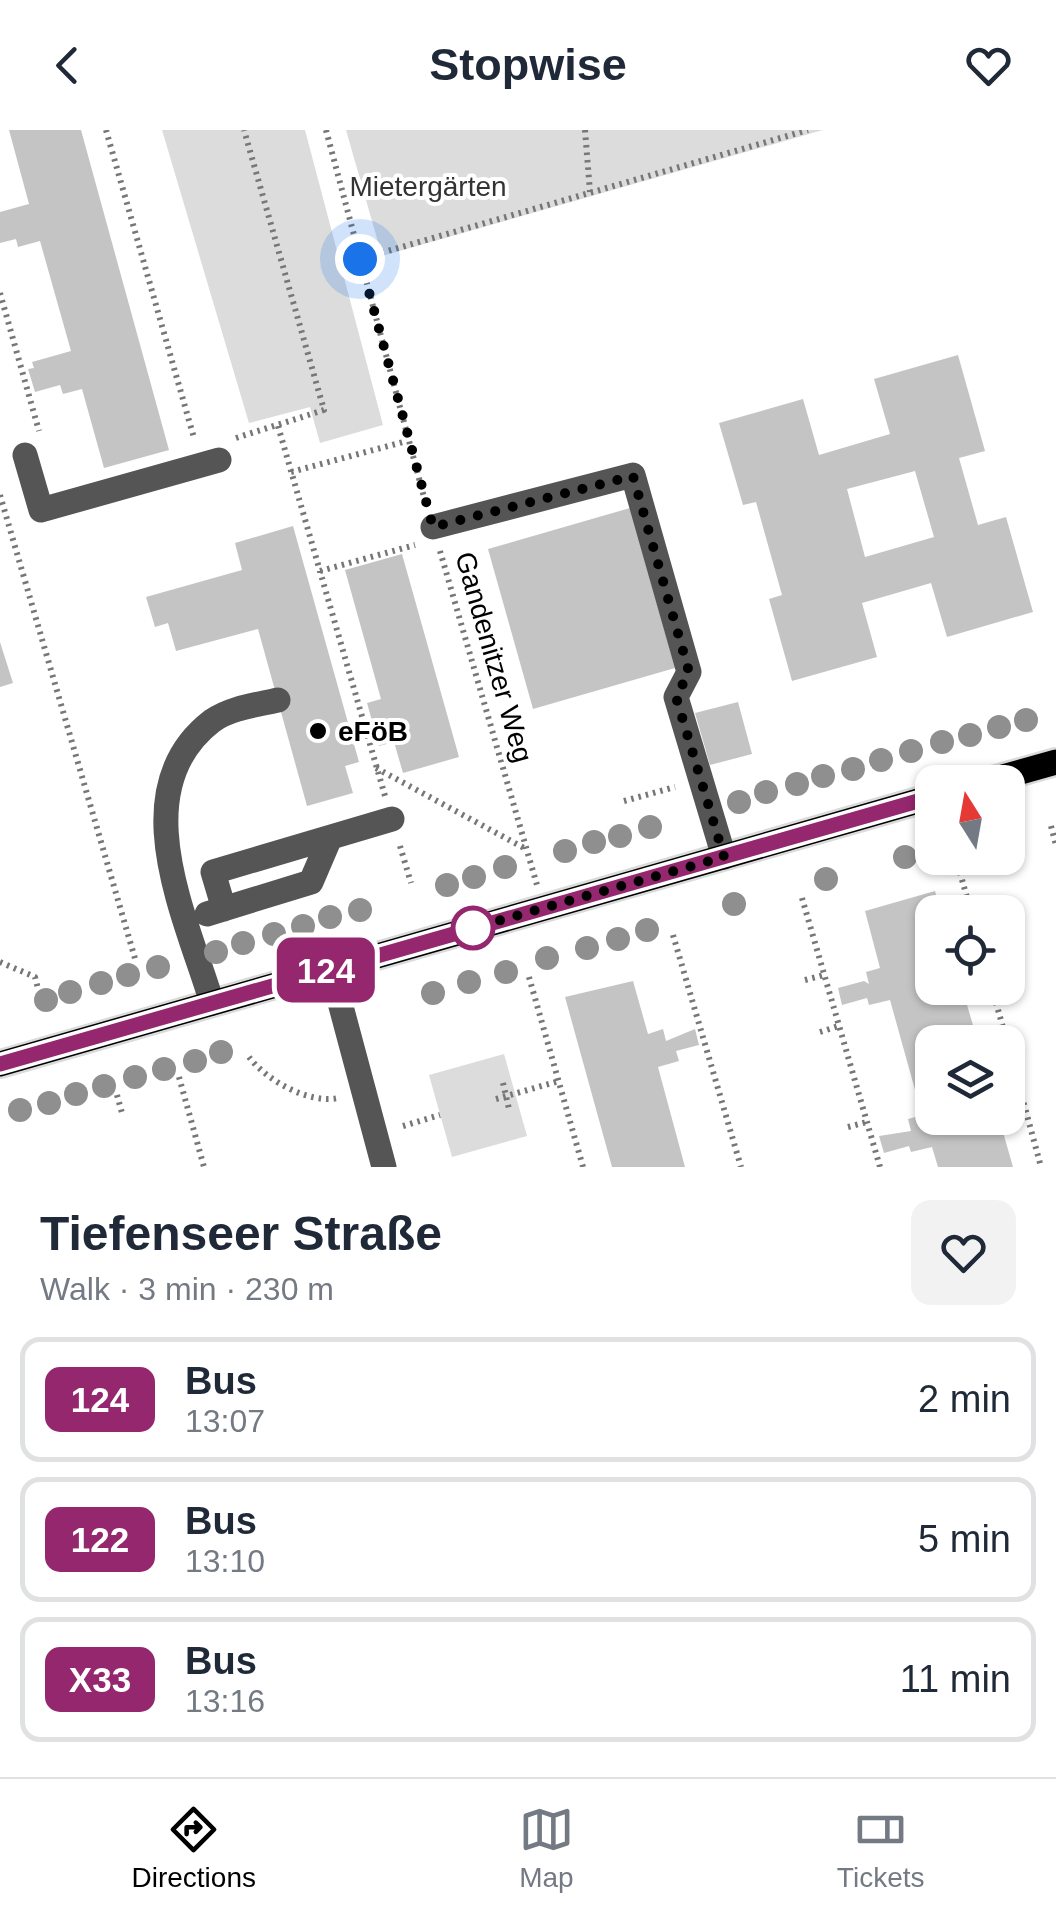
<!DOCTYPE html>
<html lang="en">
<head>
<meta charset="utf-8">
<style>
  body { margin:0; font-family:Helvetica,sans-serif; background:#f2f2f3; color:#1f2937; height:100vh; display:flex; flex-direction:column; font-size:38px; white-space:nowrap }
  * { box-sizing:border-box; margin:0 }
  p { font-size:32px; color:#747a83 }
  .icon { flex:none; width:55px; height:55px; fill:none; stroke:currentColor; stroke-width:2; stroke-linecap:round; stroke-linejoin:round }
  .map { position:relative; height:1037px; overflow:hidden }
  .side { display:flex; flex-direction:column; background:#fff; flex:1 }
  .side>* { flex:none }
  .badge { padding:0 20px; border-radius:15px; font-size:35px; line-height:65px }
  .needle { width:65px; rotate:349deg }
  .controls { position:absolute; left:915px; top:635px; display:grid; gap:20px }
  .controls a { display:grid; place-items:center; width:110px; height:110px; border-radius:20px; background:#fff; box-shadow:0 2px 8px #0004; font-size:50px }
  .you { position:absolute; width:50px; height:50px; margin:-25px; border:8px solid #fff; border-radius:50%; background:#1a73e8; box-shadow:0 0 0 15px #1a73e833 }
  .map>.badge { position:absolute; translate:-50% -50%; box-shadow:0 0 0 5px #fff }
  .round { display:grid; place-items:center; flex:none; width:105px; height:105px; border-radius:20px; background:#f2f2f3 }
  .summary { display:flex; align-items:center; justify-content:space-between; height:170px; padding:0 40px }
  h1 { font-size:48px; font-weight:700; line-height:75px }
  ul { padding:0; list-style:none }
  li { display:flex; align-items:center; gap:30px; height:125px; margin:0 20px 15px; padding:0 20px; border:5px solid #e0e1e3; border-radius:20px }
  li div { flex:1 }
  li b { display:block; font-size:38px }
  li em { font-style:normal }
  li .badge { min-width:110px; font-weight:700; text-align:center }
  header { display:flex; justify-content:space-between; align-items:center; height:130px; padding:0 40px; background:#fff; font-size:45px; font-weight:700 }
  .tab-bar { display:flex; justify-content:space-around; align-items:center; height:140px; border-top:2px solid #e0e1e3; background:#fff; font-size:28px; color:#747a83 }
  .tab-bar a { display:grid; justify-items:center; gap:5px }
  .tab-bar .on { color:#000 }
  .map>svg:first-child { display:block }
  .green { fill:#dcdcdc }
  .building { fill:#c4c4c4; fill-rule:evenodd }
  .lines { fill:none; stroke-linecap:round; stroke-linejoin:round }
  .major-casing { stroke:#dbdbdb; stroke-width:30 }
  .path { stroke:#777; stroke-width:6; stroke-dasharray:2.5 5; stroke-linecap:butt }
  .minor { stroke:#555; stroke-width:25 }
  .major { stroke:#000; stroke-width:25 }
  .tree { fill:#8f8f8f }
  .line-casing { stroke:#fff; stroke-width:22 }
  .line { stroke:#95276e; stroke-width:15 }
  .walk { stroke:#000; stroke-width:10; stroke-dasharray:0 18 }
  .poi-dot { fill:#000; stroke:#fff; stroke-width:4 }
  .stop-dot { fill:#fff; stroke:#95276e; stroke-width:5 }
  .labels { text-anchor:middle; dominant-baseline:central; stroke-width:8; stroke-linejoin:round; paint-order:stroke }
  .park-label { font-size:28px; fill:#333; stroke:#fff }
  .street-label { font-size:28px; fill:#000; stroke:#fff }
  .poi-label { font-size:28px; font-weight:bold; fill:#000; stroke:#fff; text-anchor:start }
</style>
</head>
<body>
<header><svg class="icon" aria-label="back" viewBox="0 0 24 24"><path d="M15 5l-7 7 7 7"/></svg>Stopwise<svg class="icon" aria-label="heart" viewBox="0 0 24 24"><path d="M12 20l-8-8c-3-5 5-10 8-4 3-6 11-1 8 4z"/></svg></header>
<div class="map">
<svg width="1056" height="1037" viewBox="0 0 1056 1037">
  <rect width="100%" height="100%" fill="#fff"/>
  <path class="green" d="M162,0H305L383,295L320,313L310,277L249,293Z
    M346,0H823L382,126Z
    M504,924L527,1006L452,1027L429,945Z"/>
  <path class="building" d="M9,0H81L169,320L104,338L82,259L63,264L60,255L35,262L28,239L34,238L32,232L71,221L40,111L18,117L16,109L0,113V82L29,74Z
    M958,225L985,321L959,328L978,395L1006,387L1033,482L947,507L931,453L862,473L877,527L792,551L769,469L782,465L756,372L743,375L719,293L803,269L819,325L890,304L874,249ZM915,341L934,407L865,427L847,359Z
    M630,378L675,538L533,579L488,419Z
    M293,396L359,632L345,636L353,663L307,676L258,499L176,521L168,493L155,497L146,467L242,440L235,413Z
    M402,424L459,627L403,643L394,612L379,616L367,573L381,569L345,440Z
    M0,512L13,553L0,557Z
    M738,572L752,624L710,635L695,583Z
    M935,761L941,782H932V858H962L978,912H932V988H999L1013,1037H938L932,1017L911,1022L909,1016L884,1023L879,1006L911,1001L908,989L922,985L890,870L869,875L867,868L842,875L838,858L864,851L869,854L866,842L880,838L865,781Z
    M633,851L648,904L663,899L666,911L695,899L699,915L676,921L679,931L658,937L685,1037H612L565,867Z"/>
  <g class="lines">
    <defs>
      <path id="major" d="M985,652L1056,632
        M0,934L932,667"/>
    </defs>
    <use href="#major" class="major-casing"/>
    <path class="path" d="M106,0L194,308
      M326,0L425,371
      M585,0L590,62
      M360,129L808,0
      M0,163L39,301
      M278,296L385,666
      M236,308L324,280L244,0
      M291,342L407,311
      M0,365L136,832
      M440,421L537,755
      M320,441L415,415
      M376,638L526,719
      M624,671L675,657
      M1051,696L1056,715
      M400,716L411,753
      M956,728L971,782
      M802,768L880,1037
      M673,805L741,1037
      M0,832L35,847L38,859
      M529,847L583,1037
      M805,850L824,845
      M992,858L1007,912
      M820,902L839,896
      M1008,915L1041,1037
      M249,927C267,951 309,974 338,968
      M179,947L204,1037
      M503,953L509,979
      M117,965L122,983
      M496,969L559,951
      M403,996L440,985
      M848,997L867,992"/>
    <path class="minor" d="M25,325L41,380L219,330
      M433,397L633,345L689,542L676,567L724,727
      M224,779L213,742L392,689
      M207,784L311,752L329,710
      M331,839L384,1037
      M212,873C187,789 122,660 212,591C230,578 256,575 278,570"/>
    <use href="#major" class="major"/>
  </g>
  <g class="tree">
    <circle cx="1026" cy="590" r="12"/>
    <circle cx="999" cy="597" r="12"/>
    <circle cx="970" cy="605" r="12"/>
    <circle cx="942" cy="612" r="12"/>
    <circle cx="911" cy="621" r="12"/>
    <circle cx="881" cy="630" r="12"/>
    <circle cx="853" cy="639" r="12"/>
    <circle cx="823" cy="646" r="12"/>
    <circle cx="797" cy="654" r="12"/>
    <circle cx="766" cy="662" r="12"/>
    <circle cx="739" cy="672" r="12"/>
    <circle cx="650" cy="697" r="12"/>
    <circle cx="620" cy="706" r="12"/>
    <circle cx="594" cy="712" r="12"/>
    <circle cx="565" cy="721" r="12"/>
    <circle cx="905" cy="727" r="12"/>
    <circle cx="505" cy="737" r="12"/>
    <circle cx="474" cy="747" r="12"/>
    <circle cx="826" cy="749" r="12"/>
    <circle cx="447" cy="755" r="12"/>
    <circle cx="734" cy="774" r="12"/>
    <circle cx="360" cy="780" r="12"/>
    <circle cx="330" cy="787" r="12"/>
    <circle cx="303" cy="796" r="12"/>
    <circle cx="647" cy="800" r="12"/>
    <circle cx="274" cy="804" r="12"/>
    <circle cx="618" cy="809" r="12"/>
    <circle cx="243" cy="813" r="12"/>
    <circle cx="587" cy="818" r="12"/>
    <circle cx="216" cy="822" r="12"/>
    <circle cx="547" cy="828" r="12"/>
    <circle cx="158" cy="837" r="12"/>
    <circle cx="506" cy="842" r="12"/>
    <circle cx="128" cy="845" r="12"/>
    <circle cx="469" cy="852" r="12"/>
    <circle cx="101" cy="853" r="12"/>
    <circle cx="70" cy="862" r="12"/>
    <circle cx="433" cy="863" r="12"/>
    <circle cx="46" cy="870" r="12"/>
    <circle cx="221" cy="922" r="12"/>
    <circle cx="195" cy="931" r="12"/>
    <circle cx="164" cy="939" r="12"/>
    <circle cx="135" cy="947" r="12"/>
    <circle cx="104" cy="956" r="12"/>
    <circle cx="76" cy="964" r="12"/>
    <circle cx="49" cy="973" r="12"/>
    <circle cx="20" cy="980" r="12"/>
  </g>
  <g class="lines">
    <defs>
      <path id="line" d="M0,934L932,667"/>
    </defs>
    <use href="#line" class="line-casing"/>
    <use href="#line" class="line"/>
    <path class="walk" d="M360,129L433,397L633,346L689,542L676,567L724,727L473,798"/>
  </g>
  <circle class="poi-dot" cx="318" cy="601" r="10"/>
  <circle class="stop-dot" cx="473" cy="798" r="20"/>
  <g class="labels">
    <g class="park-label">
      <text x="428" y="56">Mietergärten</text>
    </g>
    <g class="street-label">
      <text transform="translate(494 527) rotate(74)">Gandenitzer Weg</text>
    </g>
    <g class="poi-label">
      <text x="338" y="601">eFöB</text>
    </g>
  </g>
</svg>
<div class="controls">
<a><svg class="needle" viewBox="-14 -14 28 28"><path d="M0-13l5 13h-10z" fill="#e53935"/><path d="M0 13l5-13h-10z" fill="#747a83"/></svg></a>
<a><svg class="icon" aria-label="locate" viewBox="0 0 24 24"><circle cx="12" cy="12" r="6"/><path d="M12 2v4M12 18v4M2 12h4M18 12h4"/></svg></a>
<a><svg class="icon" aria-label="layers" viewBox="0 0 24 24"><path d="M12 4l9 5-9 5-9-5zM3 14l9 5 9-5"/></svg></a>
</div>
<div class="you" style="left:360px;top:129px"></div>
<b class="badge" style="left:326px;top:840px;background:#95276e;color:#fff">124</b>
</div>
<section class="side">
<div class="summary"><div><h1>Tiefenseer Straße</h1><p>Walk · 3 min · 230 m</p></div><a class="round"><svg class="icon" aria-label="heart" viewBox="0 0 24 24"><path d="M12 20l-8-8c-3-5 5-10 8-4 3-6 11-1 8 4z"/></svg></a></div>
<ul>
<li><span class="badge" style="background:#95276e;color:#fff">124</span><div><b>Bus</b><p>13:07</p></div><em>2 min</em></li>
<li><span class="badge" style="background:#95276e;color:#fff">122</span><div><b>Bus</b><p>13:10</p></div><em>5 min</em></li>
<li><span class="badge" style="background:#95276e;color:#fff">X33</span><div><b>Bus</b><p>13:16</p></div><em>11 min</em></li>
</ul>
</section>
<nav class="tab-bar">
<a class="on"><svg class="icon" aria-label="directions" viewBox="0 0 24 24"><path d="M12 3l9 9-9 9-9-9zM9 14v-3h6M13 9l2 2-2 2"/></svg>Directions</a>
<a><svg class="icon" aria-label="map" viewBox="0 0 24 24"><path d="M3 6l6-2 6 2 6-2v14l-6 2-6-2-6 2zM9 4v14M15 6v14"/></svg>Map</a>
<a><svg class="icon" aria-label="tickets" viewBox="0 0 24 24"><path d="M3 7h18v10H3zM15 7v10"/></svg>Tickets</a>
</nav>
</body>
</html>
